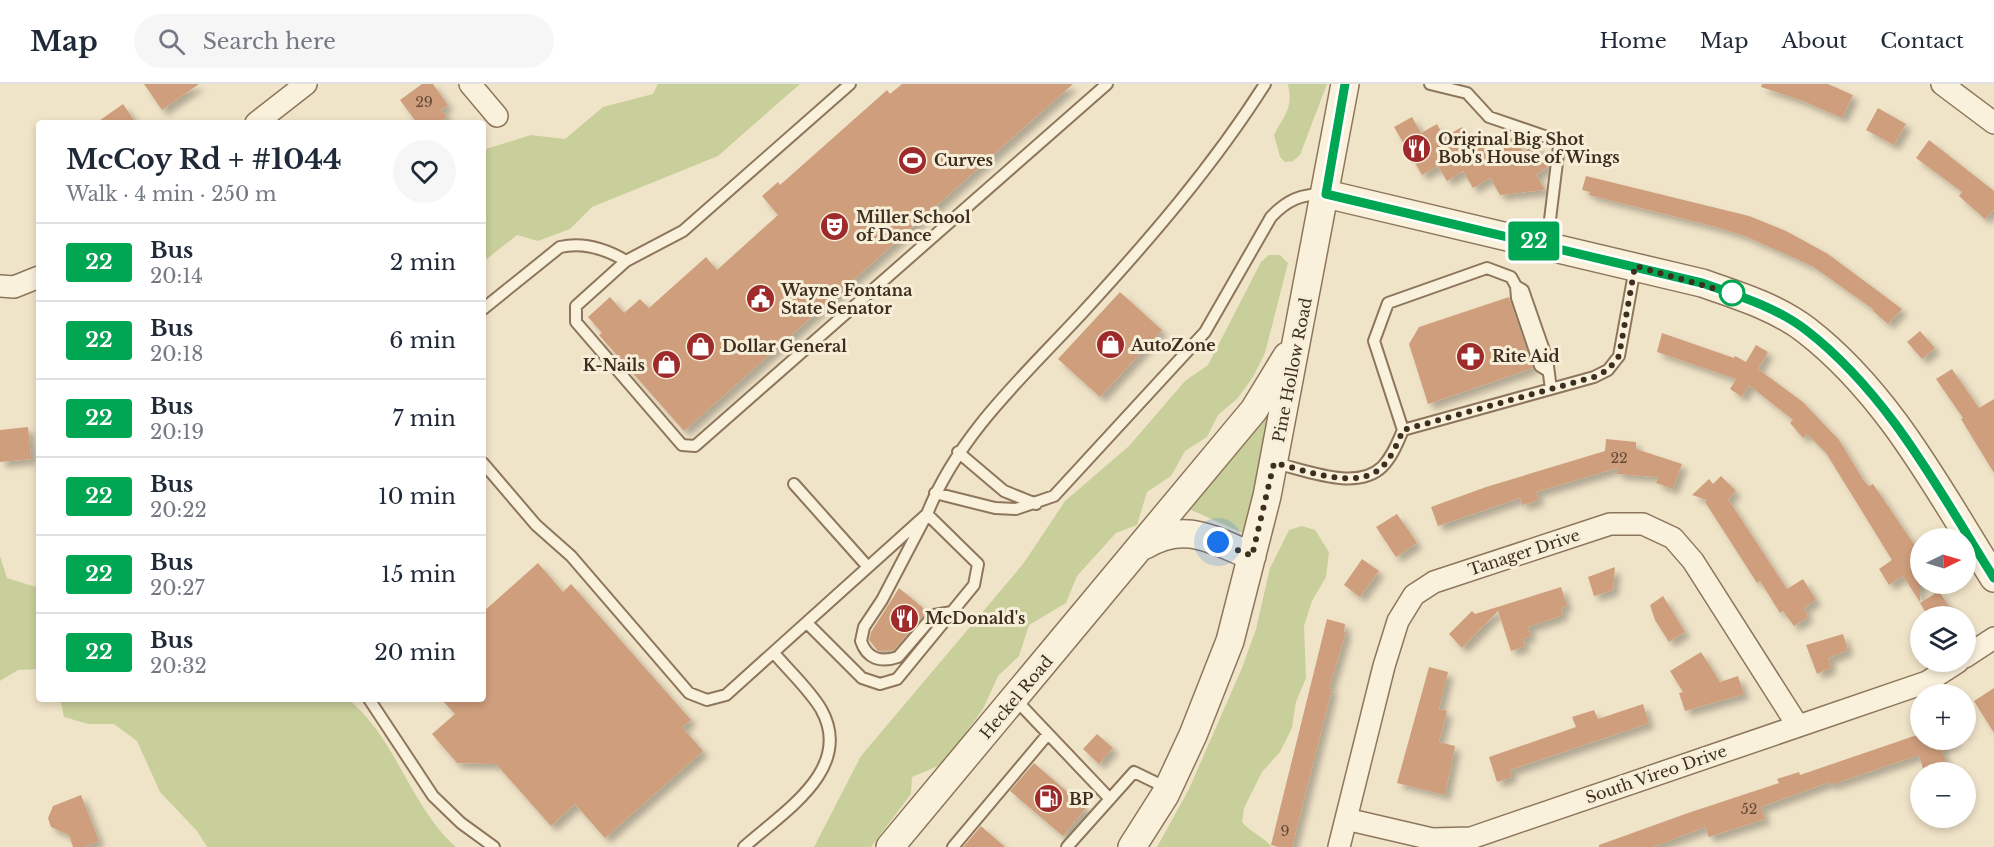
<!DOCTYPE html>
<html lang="en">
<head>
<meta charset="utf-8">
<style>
  body { margin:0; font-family:"Libre Baskerville",serif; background:#f6f6f7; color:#1f2937; height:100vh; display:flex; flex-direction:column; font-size:22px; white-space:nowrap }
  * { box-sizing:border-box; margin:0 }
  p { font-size:20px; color:#747a83 }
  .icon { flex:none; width:33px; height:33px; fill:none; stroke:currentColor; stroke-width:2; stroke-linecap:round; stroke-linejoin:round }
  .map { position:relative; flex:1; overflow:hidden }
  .sheet { position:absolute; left:36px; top:36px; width:450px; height:582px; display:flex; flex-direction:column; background:#fff; border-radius:6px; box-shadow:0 3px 9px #0003 }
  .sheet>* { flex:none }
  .badge { padding:0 12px; border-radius:4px; font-size:21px; line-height:39px }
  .needle { width:39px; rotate:85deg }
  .tools { position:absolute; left:1910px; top:444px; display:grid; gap:12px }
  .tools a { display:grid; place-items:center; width:66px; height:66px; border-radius:50%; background:#fff; box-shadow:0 3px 9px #0003; font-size:30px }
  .you { position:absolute; width:30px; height:30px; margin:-15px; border:4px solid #fff; border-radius:50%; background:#1a73e8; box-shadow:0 0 0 9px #1a73e833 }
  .map>.badge { position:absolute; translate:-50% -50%; box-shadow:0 0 0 3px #fff }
  .round { display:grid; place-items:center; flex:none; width:63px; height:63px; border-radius:32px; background:#f6f6f7 }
  .summary { display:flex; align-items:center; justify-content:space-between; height:102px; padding:0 30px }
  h1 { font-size:28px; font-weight:800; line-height:45px }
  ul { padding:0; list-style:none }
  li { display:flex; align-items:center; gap:18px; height:78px; padding:0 30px; border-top:2px solid #e0e1e3 }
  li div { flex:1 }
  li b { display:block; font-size:22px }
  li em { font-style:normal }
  li .badge { min-width:66px; font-weight:700; text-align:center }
  header { display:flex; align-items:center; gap:36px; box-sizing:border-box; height:84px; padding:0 30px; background:#fff; border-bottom:2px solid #e0e1e3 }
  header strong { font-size:28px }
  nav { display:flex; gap:33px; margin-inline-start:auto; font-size:21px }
  .search { width:420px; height:54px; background:#f6f6f7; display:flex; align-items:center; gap:15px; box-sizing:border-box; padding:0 21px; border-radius:33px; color:#747a83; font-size:22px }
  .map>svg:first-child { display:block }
  .green { fill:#c9cf9b }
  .building { fill:#cf9f7d; filter:url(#shadow) }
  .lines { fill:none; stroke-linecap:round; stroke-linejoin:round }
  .service-casing { stroke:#8d765c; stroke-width:14 }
  .minor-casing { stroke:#8d765c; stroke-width:24 }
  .tertiary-casing { stroke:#8d765c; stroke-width:30 }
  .service { stroke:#faf1dc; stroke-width:10 }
  .minor { stroke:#faf1dc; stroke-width:21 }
  .tertiary { stroke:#faf1dc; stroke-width:27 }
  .line-casing { stroke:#fff; stroke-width:14 }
  .line { stroke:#00a651; stroke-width:9 }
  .walk { stroke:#3d2e20; stroke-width:6; stroke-dasharray:0 10.8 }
  .stop-dot { fill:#fff; stroke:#00a651; stroke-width:3 }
  .labels { text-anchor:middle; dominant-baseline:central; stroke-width:6; stroke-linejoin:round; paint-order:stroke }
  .number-label { font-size:14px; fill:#624a37 }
  .poi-label { font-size:16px; font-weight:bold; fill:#3d2e20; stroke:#f7eed8; text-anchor:start }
  .street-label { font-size:16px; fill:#3d2e20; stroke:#f7eed8 }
</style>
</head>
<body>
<header>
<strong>Map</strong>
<div class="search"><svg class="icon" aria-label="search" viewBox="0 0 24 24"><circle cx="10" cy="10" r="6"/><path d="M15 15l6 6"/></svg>Search here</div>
<nav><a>Home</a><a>Map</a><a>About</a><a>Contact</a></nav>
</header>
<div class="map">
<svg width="1994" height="763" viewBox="0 0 1994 763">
  <defs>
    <filter id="shadow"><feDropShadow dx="5.5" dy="5.5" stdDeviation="3" flood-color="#0004"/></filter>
  </defs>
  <rect width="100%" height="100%" fill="#f0e4c8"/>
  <path class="green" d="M658,0H800L718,72L592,123L570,145L538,157L517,151L483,178V66L531,51L565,55L603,23L653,10Z
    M1288,0H1327L1300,71L1293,77L1285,78L1280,73L1274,51C1285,29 1293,26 1288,0Z
    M1269,171H1280L1288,179L1265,269L1253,293L1237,315L1218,331L1207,353L1185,367L1171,392L1147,408L1137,441L1116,449L1077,492L1066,519L1029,541L1019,572L998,592L983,625L959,658L938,682L912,693L911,710L871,763H814L861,672L1023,480L1065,417L1129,362L1185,297L1208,281L1261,178Z
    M1271,326L1247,451L1189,425Z
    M1302,442L1315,446L1329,468L1326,493L1312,517L1304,542L1306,594L1296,618L1292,644L1280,668L1262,688L1244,724L1242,738C1251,749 1263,752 1272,763H1157L1189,705L1242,584L1256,545L1270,484L1289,446Z
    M0,472L7,494L39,504V585L18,586L0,597Z
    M60,615H348C397,655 409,721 456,763H207L197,747L160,708L137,657L114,640H88L64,633Z"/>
  <path class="building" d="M144,0H199L162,26Z
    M422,0H433L448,21L441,26L447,33L438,39H417L400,16Z
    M902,0H1073L684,347L599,251L602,249L588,233L610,213L624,229L640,215L649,224L706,173L717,186L778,131L762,112L778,98L780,101L887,6L890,10Z
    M1762,0H1828L1853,11L1842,34L1803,17L1761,3Z
    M123,20L136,39H96Z
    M1878,24L1906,40L1894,61L1866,46Z
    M1412,33L1421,49L1437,40L1444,53L1462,43L1472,59L1515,54L1523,68L1536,60L1549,82L1536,91L1545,106L1500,111L1490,94L1473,104L1463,87L1447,97L1438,82L1422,91L1394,43Z
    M1929,56L1994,107V125L1985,135L1959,112L1962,108L1916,74Z
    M1586,92L1749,132L1786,147L1828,170L1902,225L1888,240L1872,226L1873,225L1812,182L1745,152L1716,143L1589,111L1590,108L1582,106Z
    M1120,208L1162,246L1100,313L1058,275Z
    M1509,213L1533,284L1428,320L1409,260L1419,243Z
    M1920,247L1935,264L1922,275L1907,258Z
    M1662,249L1734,274L1735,272L1746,278L1756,261L1768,268L1758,285L1803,318L1839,356L1864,397L1869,402L1873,400L1920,469V518L1903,492L1889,501L1879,485L1892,476L1826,369L1807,350L1803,354L1790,339L1793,336L1749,301L1742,313L1730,305L1736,295L1657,268Z
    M1952,285L1979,324L1994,315V389L1961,335L1963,334L1936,295Z
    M28,343L31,375L0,378V346Z
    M1606,355L1636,358V365L1682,380L1673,405L1656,399L1658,393L1617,390V384L1536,408L1539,416L1522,421L1520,414L1438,442L1431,423L1486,403L1605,367Z
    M1721,392L1736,407L1728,415L1787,505L1803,495L1816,516L1804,524L1808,533L1794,542L1783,527L1780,529L1760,497L1757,499L1705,418L1707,416L1692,411L1709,395L1713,400Z
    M1397,430L1417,459L1396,473L1376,443Z
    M1362,475L1379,487L1360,513L1344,501Z
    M538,479L563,508L571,500L691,636L682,643L703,667L605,754L575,720L551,742L496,680L457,679L432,650L455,630L441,615H483V528Z
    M1615,483L1613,506L1594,512L1588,493Z
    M1561,503L1567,522L1561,524L1563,531L1528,543L1531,552L1522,555L1525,562L1511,567L1498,527L1462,564L1449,550L1472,527L1475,530Z
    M899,504L927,527L894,566L878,567L869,556L871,548Z
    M1939,507L1955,532H1928L1920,519Z
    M1663,512L1685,548L1669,558L1655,536L1650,521Z
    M1327,535L1345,540L1344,548H1346L1329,604L1332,605L1292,763H1279L1271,761Z
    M1843,550L1848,566L1829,574L1831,584L1817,590L1806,561Z
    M1701,568L1720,598L1738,592L1744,610L1685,627L1679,609L1683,608L1670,587Z
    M1429,583L1448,588L1439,625L1447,627L1439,658L1455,662L1445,711L1397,699Z
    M1994,604V649L1974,617Z
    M1643,620L1649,639L1510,686L1512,693L1497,698L1489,673L1576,643L1572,633L1594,626L1598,635Z
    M1097,650L1113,664L1099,680L1083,665Z
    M1920,650V656H1955V658L1941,663L1946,678L1923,685L1919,671L1830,701L1829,698L1761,723L1765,735L1709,753L1705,743L1653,763H1599V761L1688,729L1779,699L1777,695L1799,688L1800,691Z
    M1034,679L1086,724L1063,752L1010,707Z
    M81,711L99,757L84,763H73L69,751L51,743L48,734L53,722Z
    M981,742L1005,763H963Z"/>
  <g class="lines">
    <defs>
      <path id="service" d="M850,0L683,147L626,177L576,222V238L682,361L695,362L1107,0
        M1430,0L1467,9L1489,33L1556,56L1559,62L1547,160
        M1516,202L1517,214L1540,282L1548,287
        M483,225L560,163C583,158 606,165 626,177
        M1403,346L1374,257L1388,219L1487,184L1511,193L1516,202L1523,206L1547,275L1551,305
        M958,368L1004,407L1036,420
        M483,379L536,441L571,472L689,609L707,616L726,611L927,430C959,349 1026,290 1084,227C1149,156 1213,82 1265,0
        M1274,379C1304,385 1356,408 1382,383C1392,373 1398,358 1403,346L1594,293L1608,286L1619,272L1635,184
        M794,400L868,483
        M935,409L995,424L1016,425L1054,412L1205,248L1271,133C1287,116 1301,110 1324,110
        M807,539L862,594L880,600L897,595L974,501L978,480L927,430L882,516L864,543L861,557C867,575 881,579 898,573L934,531L952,528
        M369,615L433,712L461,739L494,763
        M1015,615L1110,715
        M744,763C783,728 855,685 821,625C809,605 789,587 774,569
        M953,763L1048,650
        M1067,763L1134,688L1167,704"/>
      <path id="minor" d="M470,0L497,32
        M1942,0L1994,39
        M256,39L306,0
        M0,202L14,203L39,193
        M1965,573L1994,554
        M1346,735L1432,755L1471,754L1927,598L1958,578
        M1339,763L1384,582L1398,537L1414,511L1434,498L1610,440H1643L1673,454L1693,477L1798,642"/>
      <path id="tertiary" d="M1326,110L1702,199C1737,211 1776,223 1806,246C1889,310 1939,407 1994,494
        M1145,461C1186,437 1212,456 1252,472
        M890,763L1254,326L1287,272
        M1132,763L1165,711L1193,651L1230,557L1267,412L1345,0"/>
    </defs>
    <use href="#service" class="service-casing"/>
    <use href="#minor" class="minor-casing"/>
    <use href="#tertiary" class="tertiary-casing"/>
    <use href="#service" class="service"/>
    <use href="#minor" class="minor"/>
    <use href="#tertiary" class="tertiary"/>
  </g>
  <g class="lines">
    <defs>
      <path id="line" d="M1345,0L1326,110L1702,199C1737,211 1776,223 1806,246C1889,310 1939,407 1994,494"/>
    </defs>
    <use href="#line" class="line-casing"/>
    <use href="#line" class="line"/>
    <path class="walk" d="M1218,458L1252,472L1274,379C1304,385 1356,408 1382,383C1392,373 1398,358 1403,346L1594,293L1608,286L1619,272L1635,182L1734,210L1732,209"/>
  </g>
  <defs>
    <symbol id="restaurant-disc" viewBox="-11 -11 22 22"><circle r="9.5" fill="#9e2a2b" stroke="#f7eed8"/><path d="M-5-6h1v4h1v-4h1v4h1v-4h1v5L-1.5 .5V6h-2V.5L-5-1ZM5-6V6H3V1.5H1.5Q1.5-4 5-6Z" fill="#fff"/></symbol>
    <symbol id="stadium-disc" viewBox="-11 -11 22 22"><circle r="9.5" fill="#9e2a2b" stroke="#f7eed8"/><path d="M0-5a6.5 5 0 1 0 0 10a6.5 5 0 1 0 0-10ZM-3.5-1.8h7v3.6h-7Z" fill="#fff"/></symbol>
    <symbol id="theatre-disc" viewBox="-11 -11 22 22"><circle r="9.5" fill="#9e2a2b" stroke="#f7eed8"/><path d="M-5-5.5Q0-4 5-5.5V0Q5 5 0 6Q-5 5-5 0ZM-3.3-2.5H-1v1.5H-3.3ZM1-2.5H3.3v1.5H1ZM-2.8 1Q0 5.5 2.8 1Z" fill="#fff"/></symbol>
    <symbol id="civic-disc" viewBox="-11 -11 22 22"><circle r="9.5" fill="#9e2a2b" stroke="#f7eed8"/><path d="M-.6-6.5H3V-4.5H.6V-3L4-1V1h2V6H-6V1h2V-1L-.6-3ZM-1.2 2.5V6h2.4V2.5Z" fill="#fff"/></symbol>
    <symbol id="shop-disc" viewBox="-11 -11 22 22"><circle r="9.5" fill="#9e2a2b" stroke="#f7eed8"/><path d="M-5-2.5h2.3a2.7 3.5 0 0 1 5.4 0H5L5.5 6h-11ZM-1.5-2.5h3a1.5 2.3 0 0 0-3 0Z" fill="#fff"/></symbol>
    <symbol id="pharmacy-disc" viewBox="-11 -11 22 22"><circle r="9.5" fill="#9e2a2b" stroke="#f7eed8"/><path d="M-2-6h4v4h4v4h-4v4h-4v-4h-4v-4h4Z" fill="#fff"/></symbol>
    <symbol id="fuel-disc" viewBox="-11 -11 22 22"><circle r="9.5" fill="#9e2a2b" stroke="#f7eed8"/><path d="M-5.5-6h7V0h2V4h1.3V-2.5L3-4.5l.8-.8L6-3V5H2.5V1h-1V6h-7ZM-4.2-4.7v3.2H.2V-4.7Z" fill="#fff"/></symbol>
  </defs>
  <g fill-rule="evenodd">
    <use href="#restaurant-disc" x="1400" y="48" width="33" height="33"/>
    <use href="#stadium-disc" x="896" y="60" width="33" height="33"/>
    <use href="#theatre-disc" x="818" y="126" width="33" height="33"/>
    <use href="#civic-disc" x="744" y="198" width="33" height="33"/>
    <use href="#shop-disc" x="1094" y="244" width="33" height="33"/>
    <use href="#shop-disc" x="684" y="246" width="33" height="33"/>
    <use href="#pharmacy-disc" x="1454" y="256" width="33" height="33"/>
    <use href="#shop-disc" x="650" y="264" width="33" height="33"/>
    <use href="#restaurant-disc" x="888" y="518" width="33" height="33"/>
    <use href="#fuel-disc" x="1032" y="698" width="33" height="33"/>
  </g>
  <circle class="stop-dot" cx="1732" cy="209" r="12"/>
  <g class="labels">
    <g class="number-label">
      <text x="424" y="18">29</text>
      <text x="1619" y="374">22</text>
      <text x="1749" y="725">52</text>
      <text x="1285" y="747">9</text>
    </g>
    <g class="poi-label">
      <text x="1438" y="55">Original Big Shot<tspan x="1438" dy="18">Bob's House of Wings</tspan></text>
      <text x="934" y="76">Curves</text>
      <text x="856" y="133">Miller School<tspan x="856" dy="18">of Dance</tspan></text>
      <text x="781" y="206">Wayne Fontana<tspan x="781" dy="18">State Senator</tspan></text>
      <text x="1131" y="261">AutoZone</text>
      <text x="722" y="262">Dollar General</text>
      <text x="1492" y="272">Rite Aid</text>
      <text x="645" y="281" text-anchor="end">K-Nails</text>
      <text x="925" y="534">McDonald's</text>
      <text x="1069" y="715">BP</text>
    </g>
    <g class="street-label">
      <text transform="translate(1292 286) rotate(-79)">Pine Hollow Road</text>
      <text transform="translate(1524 468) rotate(-18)">Tanager Drive</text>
      <text transform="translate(1016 613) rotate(-50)">Heckel Road</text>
      <text transform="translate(1656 690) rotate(-19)">South Vireo Drive</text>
    </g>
  </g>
</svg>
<div class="tools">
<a><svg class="needle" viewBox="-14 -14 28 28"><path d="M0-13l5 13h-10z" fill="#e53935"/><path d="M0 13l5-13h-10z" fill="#747a83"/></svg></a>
<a><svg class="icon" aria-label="layers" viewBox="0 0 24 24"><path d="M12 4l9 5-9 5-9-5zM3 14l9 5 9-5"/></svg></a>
<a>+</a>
<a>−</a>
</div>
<div class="you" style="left:1218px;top:458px"></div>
<b class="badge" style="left:1534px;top:157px;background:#00a651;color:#fff">22</b>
<section class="sheet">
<div class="summary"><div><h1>McCoy Rd + #1044</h1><p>Walk · 4 min · 250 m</p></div><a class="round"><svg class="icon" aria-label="heart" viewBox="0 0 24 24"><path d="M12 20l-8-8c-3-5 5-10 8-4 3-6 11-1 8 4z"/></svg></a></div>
<ul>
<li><span class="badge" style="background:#00a651;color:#fff">22</span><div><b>Bus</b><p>20:14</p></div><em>2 min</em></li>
<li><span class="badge" style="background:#00a651;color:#fff">22</span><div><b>Bus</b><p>20:18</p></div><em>6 min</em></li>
<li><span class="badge" style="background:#00a651;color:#fff">22</span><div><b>Bus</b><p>20:19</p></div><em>7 min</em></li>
<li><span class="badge" style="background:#00a651;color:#fff">22</span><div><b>Bus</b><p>20:22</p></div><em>10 min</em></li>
<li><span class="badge" style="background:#00a651;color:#fff">22</span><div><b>Bus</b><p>20:27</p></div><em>15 min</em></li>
<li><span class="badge" style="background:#00a651;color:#fff">22</span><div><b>Bus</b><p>20:32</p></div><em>20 min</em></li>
</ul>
</section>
</div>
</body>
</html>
